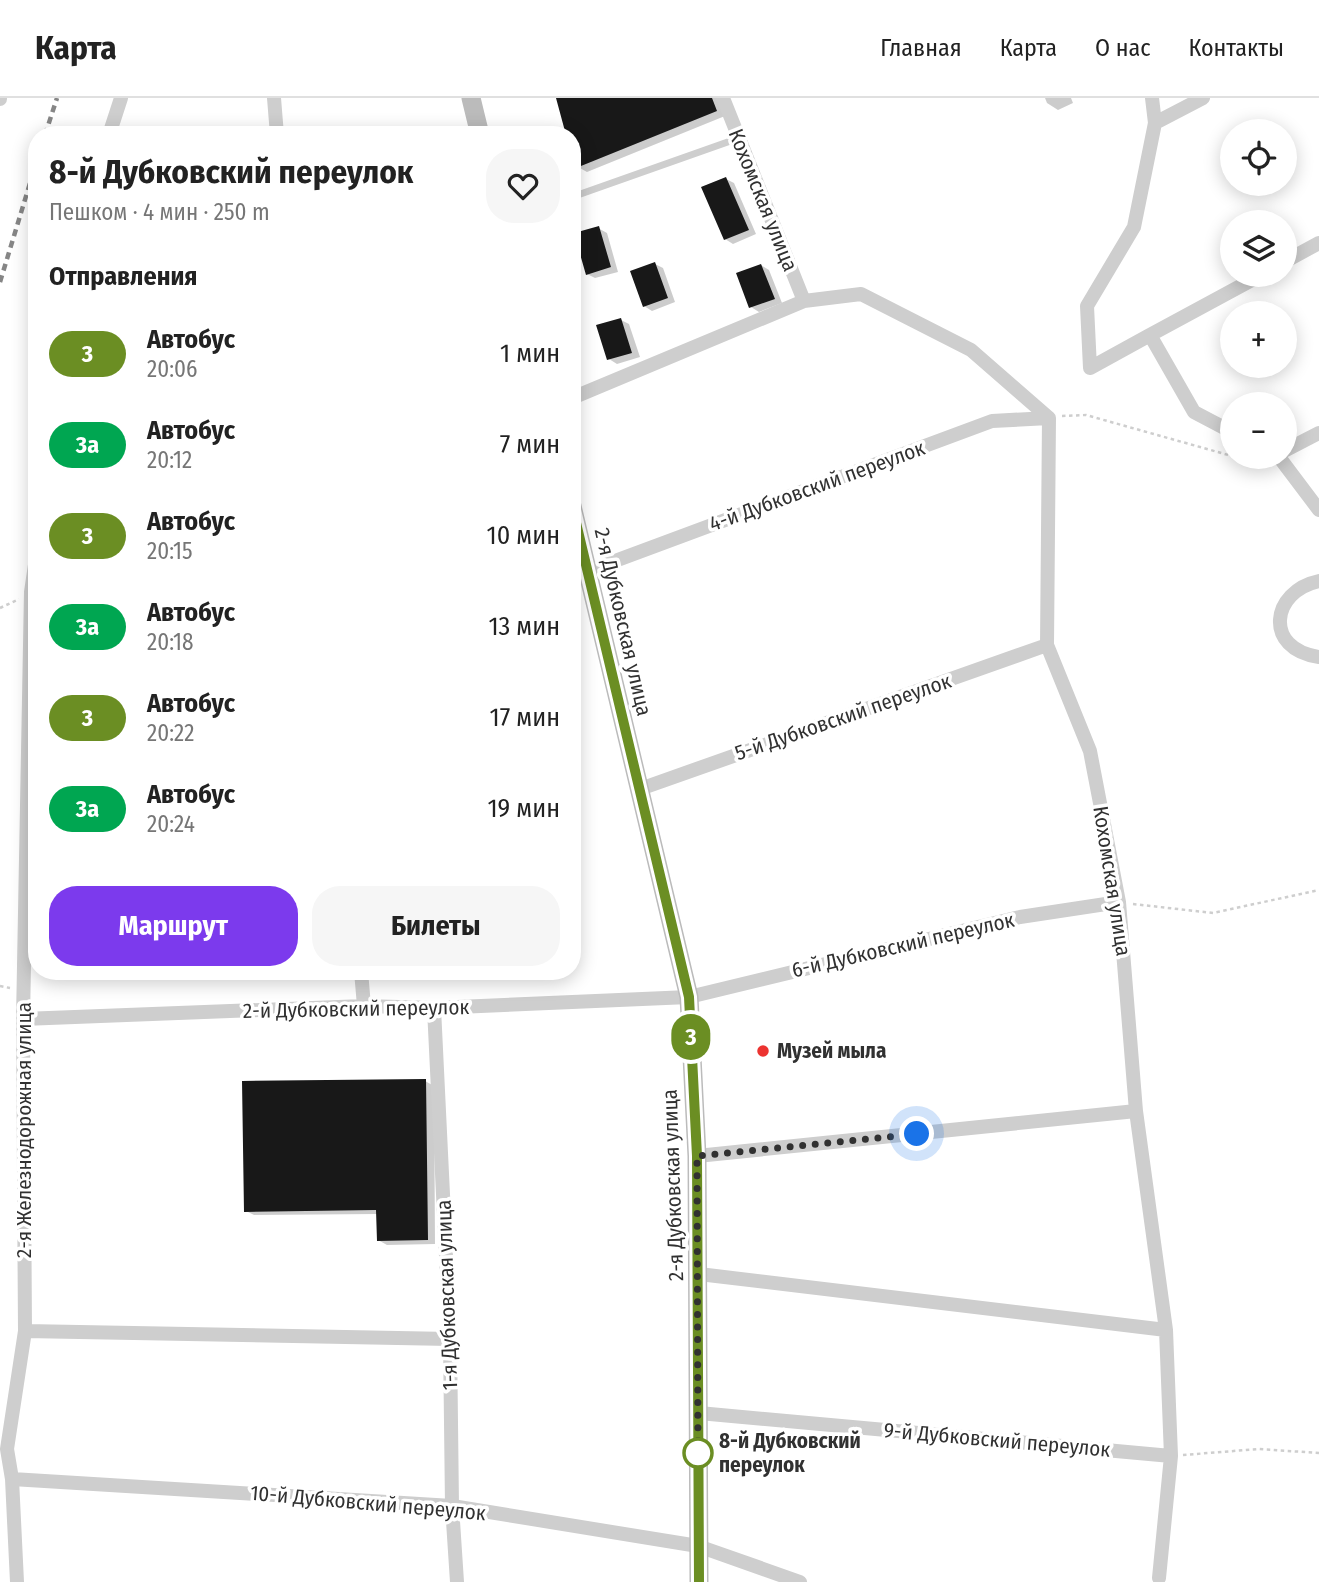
<!DOCTYPE html>
<html lang="ru">
<head>
<meta charset="utf-8">
<style>
  body { margin:0; font-family:"Fira Sans Condensed",sans-serif; background:#f6f6f6; color:#222; height:100vh; display:flex; flex-direction:column; font-size:26px; white-space:nowrap }
  * { box-sizing:border-box; margin:0 }
  p { font-size:23px; color:#767676 }
  .icon { flex:none; width:38px; height:38px; fill:none; stroke:currentColor; stroke-width:2; stroke-linecap:round; stroke-linejoin:round }
  .map { position:relative; flex:1; overflow:hidden }
  .side { position:absolute; left:28px; top:28px; width:553px; height:854px; display:flex; flex-direction:column; background:#fff; border-radius:28px; box-shadow:0 4px 18px #0003 }
  .side>* { flex:none }
  .badge { padding:0 14px; border-radius:23px; font-size:24px; line-height:46px }
  .tools { position:absolute; left:1220px; top:21px; display:grid; gap:14px }
  .tools a { display:grid; place-items:center; width:77px; height:77px; border-radius:50%; background:#fff; box-shadow:0 4px 18px #0003; font-size:35px }
  .you { position:absolute; width:35px; height:35px; margin:-18px; border:5px solid #fff; border-radius:50%; background:#1a73e8; box-shadow:0 0 0 10px #1a73e833 }
  .map>.badge { position:absolute; translate:-50% -50%; box-shadow:0 0 0 4px #fff }
  h2 { padding:0 21px; font-size:26px; line-height:63px }
  .round { display:grid; place-items:center; flex:none; width:74px; height:74px; border-radius:28px; background:#f6f6f6 }
  .head { display:flex; align-items:center; justify-content:space-between; height:119px; padding:0 21px }
  h1 { font-size:33px; font-weight:700; line-height:52px }
  .button { display:flex; gap:14px; margin-top:auto; padding:14px 21px }
  .button a { flex:1; height:80px; border-radius:28px; background:#7c3aed; color:#fff; font-size:28px; font-weight:700; line-height:80px; text-align:center }
  .button a+a { background:#f6f6f6; color:#222 }
  ul { padding:0; list-style:none }
  li { display:flex; align-items:center; gap:21px; height:91px; padding:0 21px }
  li div { flex:1 }
  li b { display:block; font-size:26px }
  li em { font-style:normal }
  li .badge { min-width:77px; font-weight:700; text-align:center }
  header { display:flex; align-items:center; gap:42px; box-sizing:border-box; height:98px; padding:0 35px; background:#fff; border-bottom:2px solid #e0e0e0 }
  header strong { font-size:33px }
  nav { display:flex; gap:38px; margin-inline-start:auto; font-size:24px }
  .map>svg:first-child { display:block }
  .shadow { fill:#0003 }
  .building { fill:#181818 }
  .lines { fill:none; stroke-linecap:round; stroke-linejoin:round }
  .path { stroke:#cecece; stroke-width:2.5; stroke-dasharray:3.5 3.5; stroke-linecap:butt }
  .service { stroke:#cecece; stroke-width:7 }
  .minor { stroke:#cecece; stroke-width:14 }
  .secondary { stroke:#bbb; stroke-width:19 }
  .rail { stroke:#868686; stroke-width:4.5; stroke-dasharray:7 5; stroke-linecap:butt }
  .line-casing { stroke:#fff; stroke-width:16 }
  .line { stroke:#6b8e23; stroke-width:10 }
  .walk { stroke:#313131; stroke-width:7; stroke-dasharray:0 12.6 }
  .poi-dot { fill:#ec3330; stroke:#fff; stroke-width:2.5 }
  .stop-dot { fill:#fff; stroke:#6b8e23; stroke-width:3.5 }
  .labels { text-anchor:middle; dominant-baseline:central; stroke-width:7; stroke-linejoin:round; paint-order:stroke }
  .street-label { font-size:21px; fill:#313131; stroke:#fff }
  .poi-label { font-size:21px; font-weight:bold; fill:#313131; stroke:#fff; text-anchor:start }
  .stop-label { font-size:21px; font-weight:bold; fill:#313131; stroke:#fff; text-anchor:start }
</style>
</head>
<body>
<header>
<strong>Карта</strong>
<nav><a>Главная</a><a>Карта</a><a>О нас</a><a>Контакты</a></nav>
</header>
<div class="map">
<svg width="1319" height="1484" viewBox="0 0 1319 1484">
  <rect width="100%" height="100%" fill="#fff"/>
  <path class="shadow" d="M557,0H718L725,18L587,74L578,69L572,50V37Z
    M1045,0H1071L1073,5L1058,12L1047,5Z
    M726,81L734,85L756,136L733,146L725,141Z
    M598,130L607,135L618,174L595,180L587,176Z
    M655,166L663,170L675,204L652,213L644,208Z
    M761,167L769,172L782,205L759,214L751,209Z
    M621,222L629,226L640,259L617,266L609,261Z
    M425,983L434,988L435,1146L387,1147L378,1142V1116L254,1117L246,1113Z"/>
  <path class="building" d="M556,0H712L717,13L576,70L572,56V37H566Z
    M726,79L749,132L724,142L701,89Z
    M599,128L611,169L586,177L574,135Z
    M655,164L668,200L643,209L630,173Z
    M761,166L775,201L749,210L736,175Z
    M621,220L632,255L607,262L596,227Z
    M426,981L428,1142L377,1143L376,1112L244,1114L242,983Z"/>
  <g class="lines">
    <path class="path" d="M1062,318L1086,317L1232,358
      M1235,359H1259
      M0,510L19,501
      M1133,806L1213,815L1319,792
      M0,888L10,890
      M1183,1357L1259,1351L1319,1355"/>
    <path class="service" d="M572,99L739,40"/>
    <path class="minor" d="M274,0L277,37
      M723,0L804,203
      M1152,0L1155,25L1134,129L1087,208L1090,270L1150,237L1194,314L1232,334
      M0,1V0
      M1155,25L1203,0
      M109,37L121,0
      M1284,164L1319,145
      M1150,237L1261,177
      M572,300L804,203L861,196L971,252L1049,320L1047,547L1090,653L1119,804L1136,1013L1166,1232L1171,1358L1159,1480
      M1284,353L1319,335
      M1279,359L1319,412
      M572,473H588L992,323L1049,320
      M1319,483C1271,493 1263,551 1319,559
      M640,691L1047,547
      M361,873L364,908
      M434,910L450,1241L452,1408L457,1484
      M23,921L364,908L434,910L689,899L1020,819L1119,804
      M697,1058L1136,1013
      M699,1176L1166,1232
      M25,1233L450,1241
      M699,1315L1171,1358
      M12,1381L452,1408L698,1448L800,1484
      M17,1484L12,1381L7,1351L25,1233L23,921L31,494L37,453"/>
    <path class="secondary" d="M471,0L480,37
      M572,408L689,899L697,1058L699,1484"/>
    <path class="rail" d="M45,37L57,0
      M0,184L37,62"/>
  </g>
  <g class="lines">
    <defs>
      <path id="line" d="M572,408L689,899L697,1058L699,1484"/>
    </defs>
    <use href="#line" class="line-casing"/>
    <use href="#line" class="line"/>
    <path class="walk" d="M698,1355L697,1058L917,1036"/>
  </g>
  <circle class="poi-dot" cx="763" cy="953" r="7"/>
  <circle class="stop-dot" cx="698" cy="1355" r="14"/>
  <g class="labels">
    <g class="street-label">
      <text transform="translate(763 102) rotate(68)">Кохомская улица</text>
      <text transform="translate(817 388) rotate(-20)">4-й Дубковский переулок</text>
      <text transform="translate(623 524) rotate(77)">2-я Дубковская улица</text>
      <text transform="translate(843 619) rotate(-19)">5-й Дубковский переулок</text>
      <text transform="translate(1112 783) rotate(81)">Кохомская улица</text>
      <text transform="translate(903 847) rotate(-13)">6-й Дубковский переулок</text>
      <text transform="translate(356 911) rotate(-1)">2-й Дубковский переулок</text>
      <text transform="translate(24 1032) rotate(-90)">2-я Железнодорожная улица</text>
      <text transform="translate(673 1087) rotate(-92)">2-я Дубковская улица</text>
      <text transform="translate(447 1197) rotate(-92)">1-я Дубковская улица</text>
      <text transform="translate(997 1342) rotate(5)">9-й Дубковский переулок</text>
      <text transform="translate(368 1405) rotate(5)">10-й Дубковский переулок</text>
    </g>
    <g class="poi-label">
      <text x="777" y="953">Музей мыла</text>
    </g>
    <g class="stop-label">
      <text x="719" y="1343">8-й Дубковский<tspan x="719" dy="24">переулок</tspan></text>
    </g>
  </g>
</svg>
<div class="tools">
<a><svg class="icon" aria-label="locate" viewBox="0 0 24 24"><circle cx="12" cy="12" r="6"/><path d="M12 2v4M12 18v4M2 12h4M18 12h4"/></svg></a>
<a><svg class="icon" aria-label="layers" viewBox="0 0 24 24"><path d="M12 4l9 5-9 5-9-5zM3 14l9 5 9-5"/></svg></a>
<a>+</a>
<a>−</a>
</div>
<div class="you" style="left:917px;top:1036px"></div>
<b class="badge" style="left:691px;top:939px;background:#6b8e23;color:#fff">3</b>
<section class="side">
<div class="head"><div><h1>8-й Дубковский переулок</h1><p>Пешком · 4 мин · 250 m</p></div><a class="round"><svg class="icon" aria-label="heart" viewBox="0 0 24 24"><path d="M12 20l-8-8c-3-5 5-10 8-4 3-6 11-1 8 4z"/></svg></a></div>
<h2>Отправления</h2>
<ul>
<li><span class="badge" style="background:#6b8e23;color:#fff">3</span><div><b>Автобус</b><p>20:06</p></div><em>1 мин</em></li>
<li><span class="badge" style="background:#00a651;color:#fff">3а</span><div><b>Автобус</b><p>20:12</p></div><em>7 мин</em></li>
<li><span class="badge" style="background:#6b8e23;color:#fff">3</span><div><b>Автобус</b><p>20:15</p></div><em>10 мин</em></li>
<li><span class="badge" style="background:#00a651;color:#fff">3а</span><div><b>Автобус</b><p>20:18</p></div><em>13 мин</em></li>
<li><span class="badge" style="background:#6b8e23;color:#fff">3</span><div><b>Автобус</b><p>20:22</p></div><em>17 мин</em></li>
<li><span class="badge" style="background:#00a651;color:#fff">3а</span><div><b>Автобус</b><p>20:24</p></div><em>19 мин</em></li>
</ul>
<div class="button"><a>Маршрут</a><a>Билеты</a></div>
</section>
</div>
</body>
</html>
